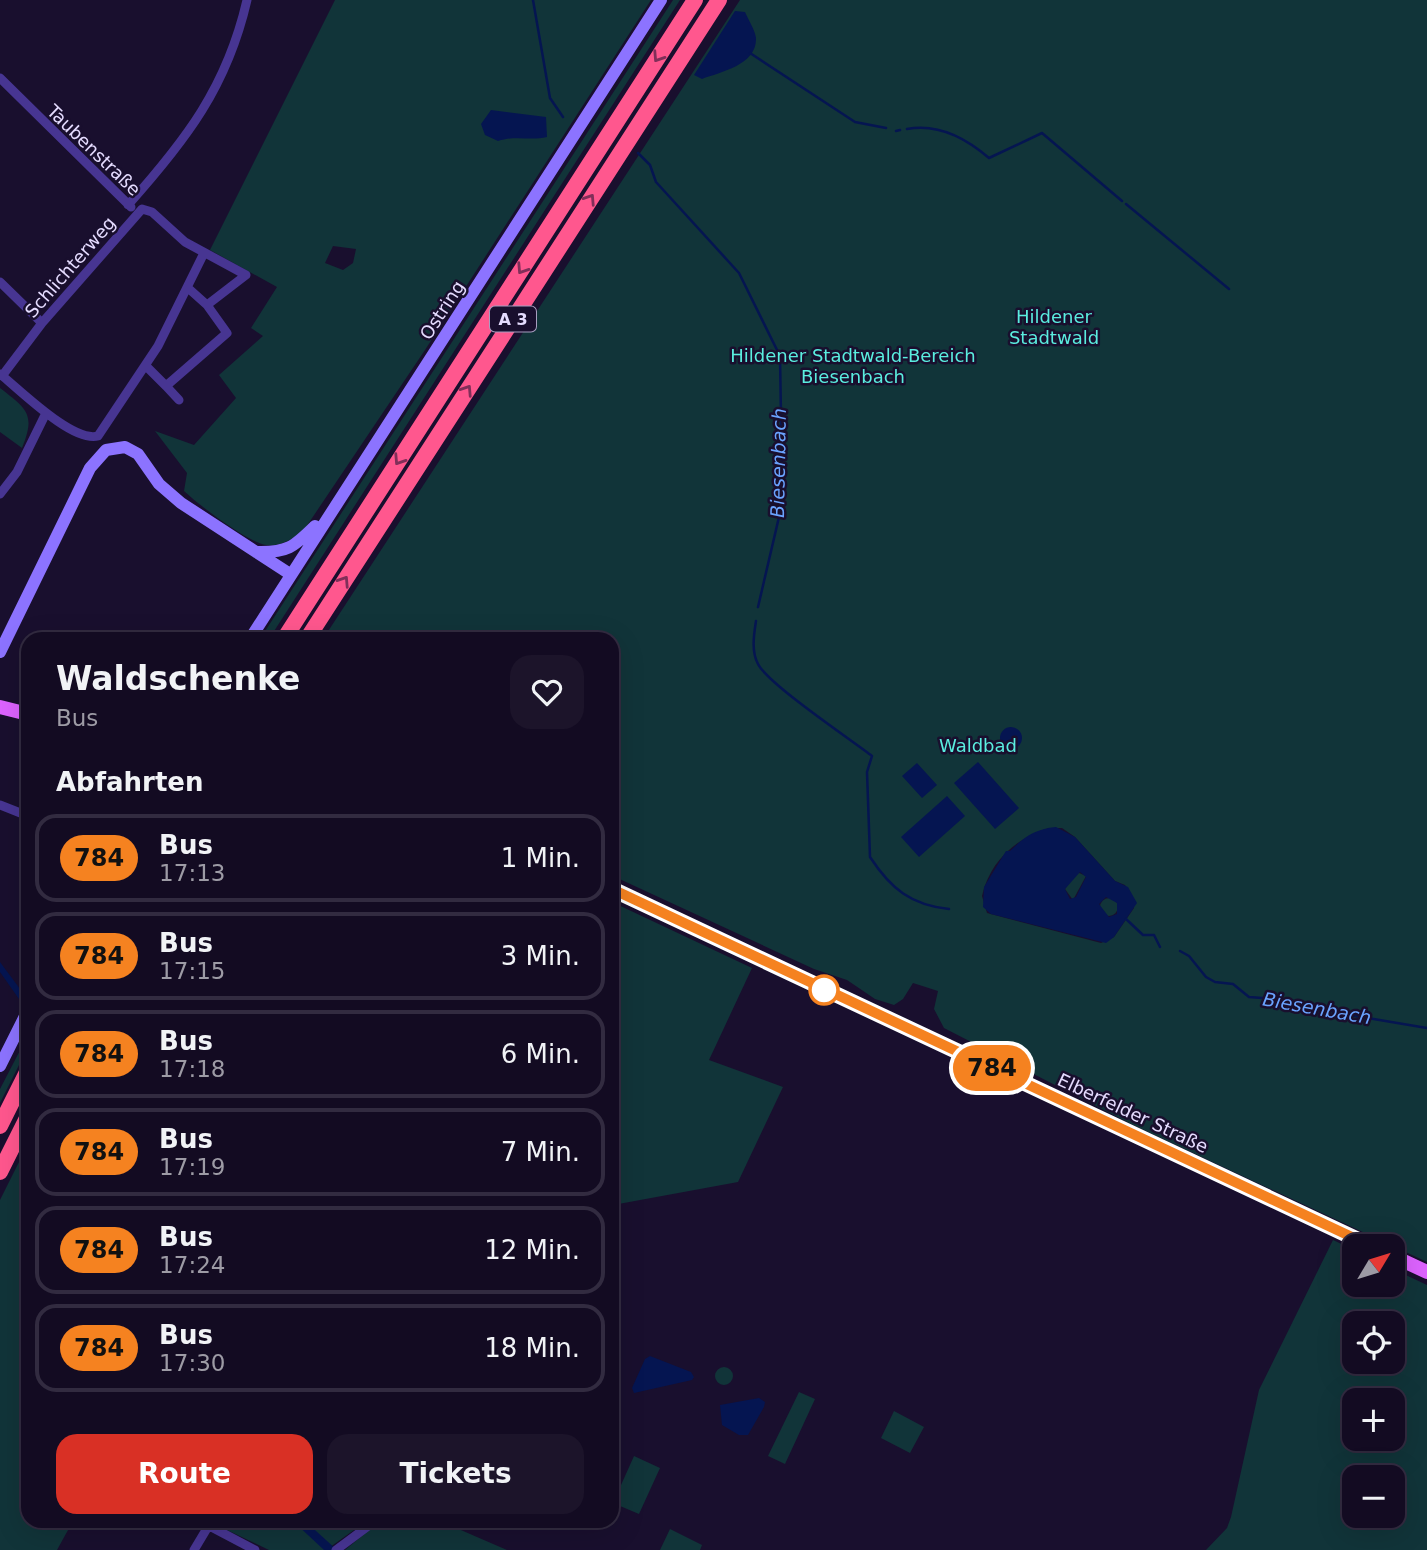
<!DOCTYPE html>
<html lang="de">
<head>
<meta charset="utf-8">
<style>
  body { margin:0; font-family:"DejaVu Sans",sans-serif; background:#1c142a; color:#f1f3f6; height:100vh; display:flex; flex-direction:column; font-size:26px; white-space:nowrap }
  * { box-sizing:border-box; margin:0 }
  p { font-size:23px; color:#9d9ba5 }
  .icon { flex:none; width:38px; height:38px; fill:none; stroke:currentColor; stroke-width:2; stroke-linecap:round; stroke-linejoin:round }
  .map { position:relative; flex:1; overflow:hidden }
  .sheet { position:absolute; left:21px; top:632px; width:598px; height:896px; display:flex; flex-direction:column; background:#130b22; border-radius:21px; box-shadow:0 7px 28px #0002,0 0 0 2px #322b40 }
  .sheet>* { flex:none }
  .badge { padding:0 14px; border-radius:23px; font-size:24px; line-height:46px }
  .needle { width:46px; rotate:52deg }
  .controls { position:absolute; left:1342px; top:1234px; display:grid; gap:14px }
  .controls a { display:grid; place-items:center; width:63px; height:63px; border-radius:14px; background:#130b22; box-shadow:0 7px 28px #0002,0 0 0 2px #322b40; font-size:35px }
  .map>.badge { position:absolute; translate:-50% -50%; box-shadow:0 0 0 4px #fff }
  h2 { padding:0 35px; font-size:26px; line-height:63px }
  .round { display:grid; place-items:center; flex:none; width:74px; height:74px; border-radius:21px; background:#1c142a }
  .summary { display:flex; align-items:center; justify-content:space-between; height:119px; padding:0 35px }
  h1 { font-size:33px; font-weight:600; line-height:52px }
  .primary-button { display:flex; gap:14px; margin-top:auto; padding:14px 35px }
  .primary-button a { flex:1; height:80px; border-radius:21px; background:#d93025; color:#fff; font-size:28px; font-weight:600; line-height:80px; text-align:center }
  .primary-button a+a { background:#1c142a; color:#f1f3f6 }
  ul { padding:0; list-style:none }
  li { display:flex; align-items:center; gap:21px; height:88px; margin:0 14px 10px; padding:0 21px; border:4px solid #322b40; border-radius:21px }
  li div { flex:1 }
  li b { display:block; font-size:26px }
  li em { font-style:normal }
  li .badge { min-width:77px; font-weight:700; text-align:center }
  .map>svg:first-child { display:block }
  .green { fill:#113439; fill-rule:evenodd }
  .water { fill:#051551; fill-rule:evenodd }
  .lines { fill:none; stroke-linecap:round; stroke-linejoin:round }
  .stream { stroke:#051551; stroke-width:2.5 }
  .street { stroke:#473592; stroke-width:9 }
  .secondary { stroke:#8c73ff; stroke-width:12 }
  .primary { stroke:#dd63ff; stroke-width:14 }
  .highway { stroke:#ff578e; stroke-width:16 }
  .oneway { stroke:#802f59 }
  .line-casing { stroke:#fff; stroke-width:16 }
  .line { stroke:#f58220; stroke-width:10 }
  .stop-dot { fill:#fff; stroke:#f58220; stroke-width:3.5 }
  .labels { text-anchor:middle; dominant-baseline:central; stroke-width:5; stroke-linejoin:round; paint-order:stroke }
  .shield { fill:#190f2e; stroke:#a89ec0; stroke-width:2 }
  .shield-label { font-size:16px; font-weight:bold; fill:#e5dcff }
  .street-label { font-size:18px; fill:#e5dcff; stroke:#190f2e }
  .park-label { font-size:18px; fill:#5aeddf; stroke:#190f2e }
  .water-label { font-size:19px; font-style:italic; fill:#6aa3ff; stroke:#190f2e }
</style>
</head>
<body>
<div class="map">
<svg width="1427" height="1550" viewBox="0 0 1427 1550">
  <rect width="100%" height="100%" fill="#190f2e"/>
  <path class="green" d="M335,0H651L425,350L302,533C291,539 280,547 266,545C247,542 199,505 184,491L187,473L155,431L194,445L236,398L219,375L263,336L251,328L277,287L210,250ZM333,246L356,249L353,263L343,270L325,263Z
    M673,0H680L269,639H260Z
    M740,0H1427V1262L1133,1125L944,1028L934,1009L938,991L913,983L903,999L894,1005L875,999L847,980L814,969L613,876L612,639H323ZM1049,828H1062L1075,837L1115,881L1125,885L1134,908L1114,937L1101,943L987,913L982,896C990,861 1016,838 1049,828Z
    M0,388C27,409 36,414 22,448L0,432Z
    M1077,872L1086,876L1073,900L1065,889Z
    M1100 907a9 9 0 1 1 18 0a9 9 0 1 1-18 0Z
    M612,902L752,968L709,1060L783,1087L738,1182L613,1205Z
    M28,1035V1047L0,1103V1089Z
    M28,1144V1521H73L57,1550H0V1200Z
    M1333,1240L1354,1250V1284H1393V1269L1427,1285V1550H1206L1227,1528L1231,1517L1259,1390ZM1393,1323V1362H1354V1323ZM1354,1400H1393V1438H1354ZM1354,1477H1393V1516H1354Z
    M715 1376a9 9 0 1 1 18 0a9 9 0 1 1-18 0Z
    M799,1392L815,1399L785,1464L768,1456Z
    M894,1411L924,1427L910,1453L881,1438Z
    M634,1456L660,1468L639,1514L613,1503Z
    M208,1521H355L361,1525L326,1550H269Z
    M380,1521H440L507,1550H345Z
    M670,1529L702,1545L700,1550H660Z"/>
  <path class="water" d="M735,11L745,12C748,19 755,30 756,38C757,65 721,72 702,79L694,75Z
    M491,110L546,117L547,137C530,141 516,135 498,141L485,135L481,124Z
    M1000 738a11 11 0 1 1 22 0a11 11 0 1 1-22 0Z
    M978,762L1019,808L995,829L954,783Z
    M917,763L937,785L922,798L902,776Z
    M947,796L965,816L919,857L901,837Z
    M1056,827L1075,837L1115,881L1128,887L1137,903L1114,937L1106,943L991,914L983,907L984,887L1006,851H1010C1023,838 1034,829 1056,827ZM1080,872L1086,877L1076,897L1070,899L1065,889ZM1106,897L1117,903V914L1109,917L1099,904Z
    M0,962L23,993L19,999L0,972Z
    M650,1356L691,1372L694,1377L692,1380L634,1393L632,1388L645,1359Z
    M759,1398L765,1402L764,1407L748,1435H739L722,1425L720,1405Z
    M293,1521H305L337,1550H324Z"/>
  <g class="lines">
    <path class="stream" d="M533,0L550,98L563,117
      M750,53L855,122L886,128
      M907,129C938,123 967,139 989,158L1042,133L1122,201
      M896,131L900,130
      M638,153L650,165L656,182L739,273L780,356L782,478L779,517L758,607
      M1126,204L1229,289
      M756,621C754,634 751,651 758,664C768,684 850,739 872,756L867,772L870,857C891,889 911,905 949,909
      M1126,919L1143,935H1154L1160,947
      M1180,951L1189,956L1206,977L1215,982L1233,984L1249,997L1290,1000L1344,1014L1427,1028"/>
    <path class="street" d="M0,78L131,207
      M128,205C186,140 227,87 247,0
      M0,282L42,323
      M146,366L166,386L227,333L207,305L188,288
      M0,374C20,390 73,443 98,436L158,346L204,253
      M2,376L42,323L142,209L152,212L185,242L246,275L207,305
      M166,386L179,400
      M0,494L17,472L46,413
      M0,805L28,816
      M200,1521L255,1550
      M194,1550L209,1525
      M336,1550L375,1521"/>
    <path class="secondary" d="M256,552C287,553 294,547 315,526
      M250,639L661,0
      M0,652L90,468L106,450L125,447L138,454L159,484L181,503L290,574
      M0,1066L28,1010"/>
    <path class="primary" d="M0,707L28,714
      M612,889L1371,1246
      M1393,1256L1427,1272"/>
    <path class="highway" d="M284,639L695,0
      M307,639L719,0
      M0,1126L28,1070
      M0,1172L28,1116"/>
  </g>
  <defs><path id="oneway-chevron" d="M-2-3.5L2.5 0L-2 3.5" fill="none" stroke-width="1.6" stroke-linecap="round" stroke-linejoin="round" transform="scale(1.75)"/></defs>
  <g class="oneway">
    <use href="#oneway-chevron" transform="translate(658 57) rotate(123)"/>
    <use href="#oneway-chevron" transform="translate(590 199) rotate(-57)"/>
    <use href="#oneway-chevron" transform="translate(522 269) rotate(123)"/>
    <use href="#oneway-chevron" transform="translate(467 390) rotate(-57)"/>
    <use href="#oneway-chevron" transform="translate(399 460) rotate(123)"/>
    <use href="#oneway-chevron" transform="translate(344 581) rotate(-57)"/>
  </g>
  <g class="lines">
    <defs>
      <path id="line" d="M612,889L1371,1246"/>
    </defs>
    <use href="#line" class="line-casing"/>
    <use href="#line" class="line"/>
  </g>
  <circle class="stop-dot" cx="824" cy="990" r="14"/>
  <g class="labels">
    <rect class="shield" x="490" y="306.5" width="46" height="25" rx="5"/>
    <g class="shield-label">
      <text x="513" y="319">A 3</text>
    </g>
    <g class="street-label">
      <text transform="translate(94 150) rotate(44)">Taubenstraße</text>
      <text transform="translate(70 267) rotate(-49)">Schlichterweg</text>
      <text transform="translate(442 310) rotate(-57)">Ostring</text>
      <text transform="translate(1133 1113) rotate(25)">Elberfelder Straße</text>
    </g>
    <g class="park-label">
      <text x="1054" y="316">Hildener<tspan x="1054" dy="21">Stadtwald</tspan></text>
      <text x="853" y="355">Hildener Stadtwald-Bereich<tspan x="853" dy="21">Biesenbach</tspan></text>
      <text x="978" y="745">Waldbad</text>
    </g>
    <g class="water-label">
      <text transform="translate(778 463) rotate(-89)">Biesenbach</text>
      <text transform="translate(1317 1008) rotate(10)">Biesenbach</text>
    </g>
  </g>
</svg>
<div class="controls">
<a><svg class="needle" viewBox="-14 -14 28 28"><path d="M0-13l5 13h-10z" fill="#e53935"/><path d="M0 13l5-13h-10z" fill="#9d9ba5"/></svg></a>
<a><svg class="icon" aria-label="locate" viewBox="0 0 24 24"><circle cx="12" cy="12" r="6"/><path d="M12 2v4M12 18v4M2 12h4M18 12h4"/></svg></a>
<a>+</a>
<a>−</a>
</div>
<b class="badge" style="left:992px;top:1068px;background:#f58220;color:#111">784</b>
<section class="sheet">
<div class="summary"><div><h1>Waldschenke</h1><p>Bus</p></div><a class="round"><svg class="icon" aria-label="heart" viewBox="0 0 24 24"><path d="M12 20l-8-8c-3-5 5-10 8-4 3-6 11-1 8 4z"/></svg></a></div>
<h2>Abfahrten</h2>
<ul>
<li><span class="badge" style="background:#f58220;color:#111">784</span><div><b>Bus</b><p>17:13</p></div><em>1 Min.</em></li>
<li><span class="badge" style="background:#f58220;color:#111">784</span><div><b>Bus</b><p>17:15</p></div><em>3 Min.</em></li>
<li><span class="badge" style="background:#f58220;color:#111">784</span><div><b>Bus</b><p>17:18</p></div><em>6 Min.</em></li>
<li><span class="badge" style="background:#f58220;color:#111">784</span><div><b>Bus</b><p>17:19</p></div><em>7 Min.</em></li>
<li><span class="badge" style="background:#f58220;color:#111">784</span><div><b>Bus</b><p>17:24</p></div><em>12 Min.</em></li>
<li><span class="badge" style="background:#f58220;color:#111">784</span><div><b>Bus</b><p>17:30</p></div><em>18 Min.</em></li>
</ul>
<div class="primary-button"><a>Route</a><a>Tickets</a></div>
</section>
</div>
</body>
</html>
